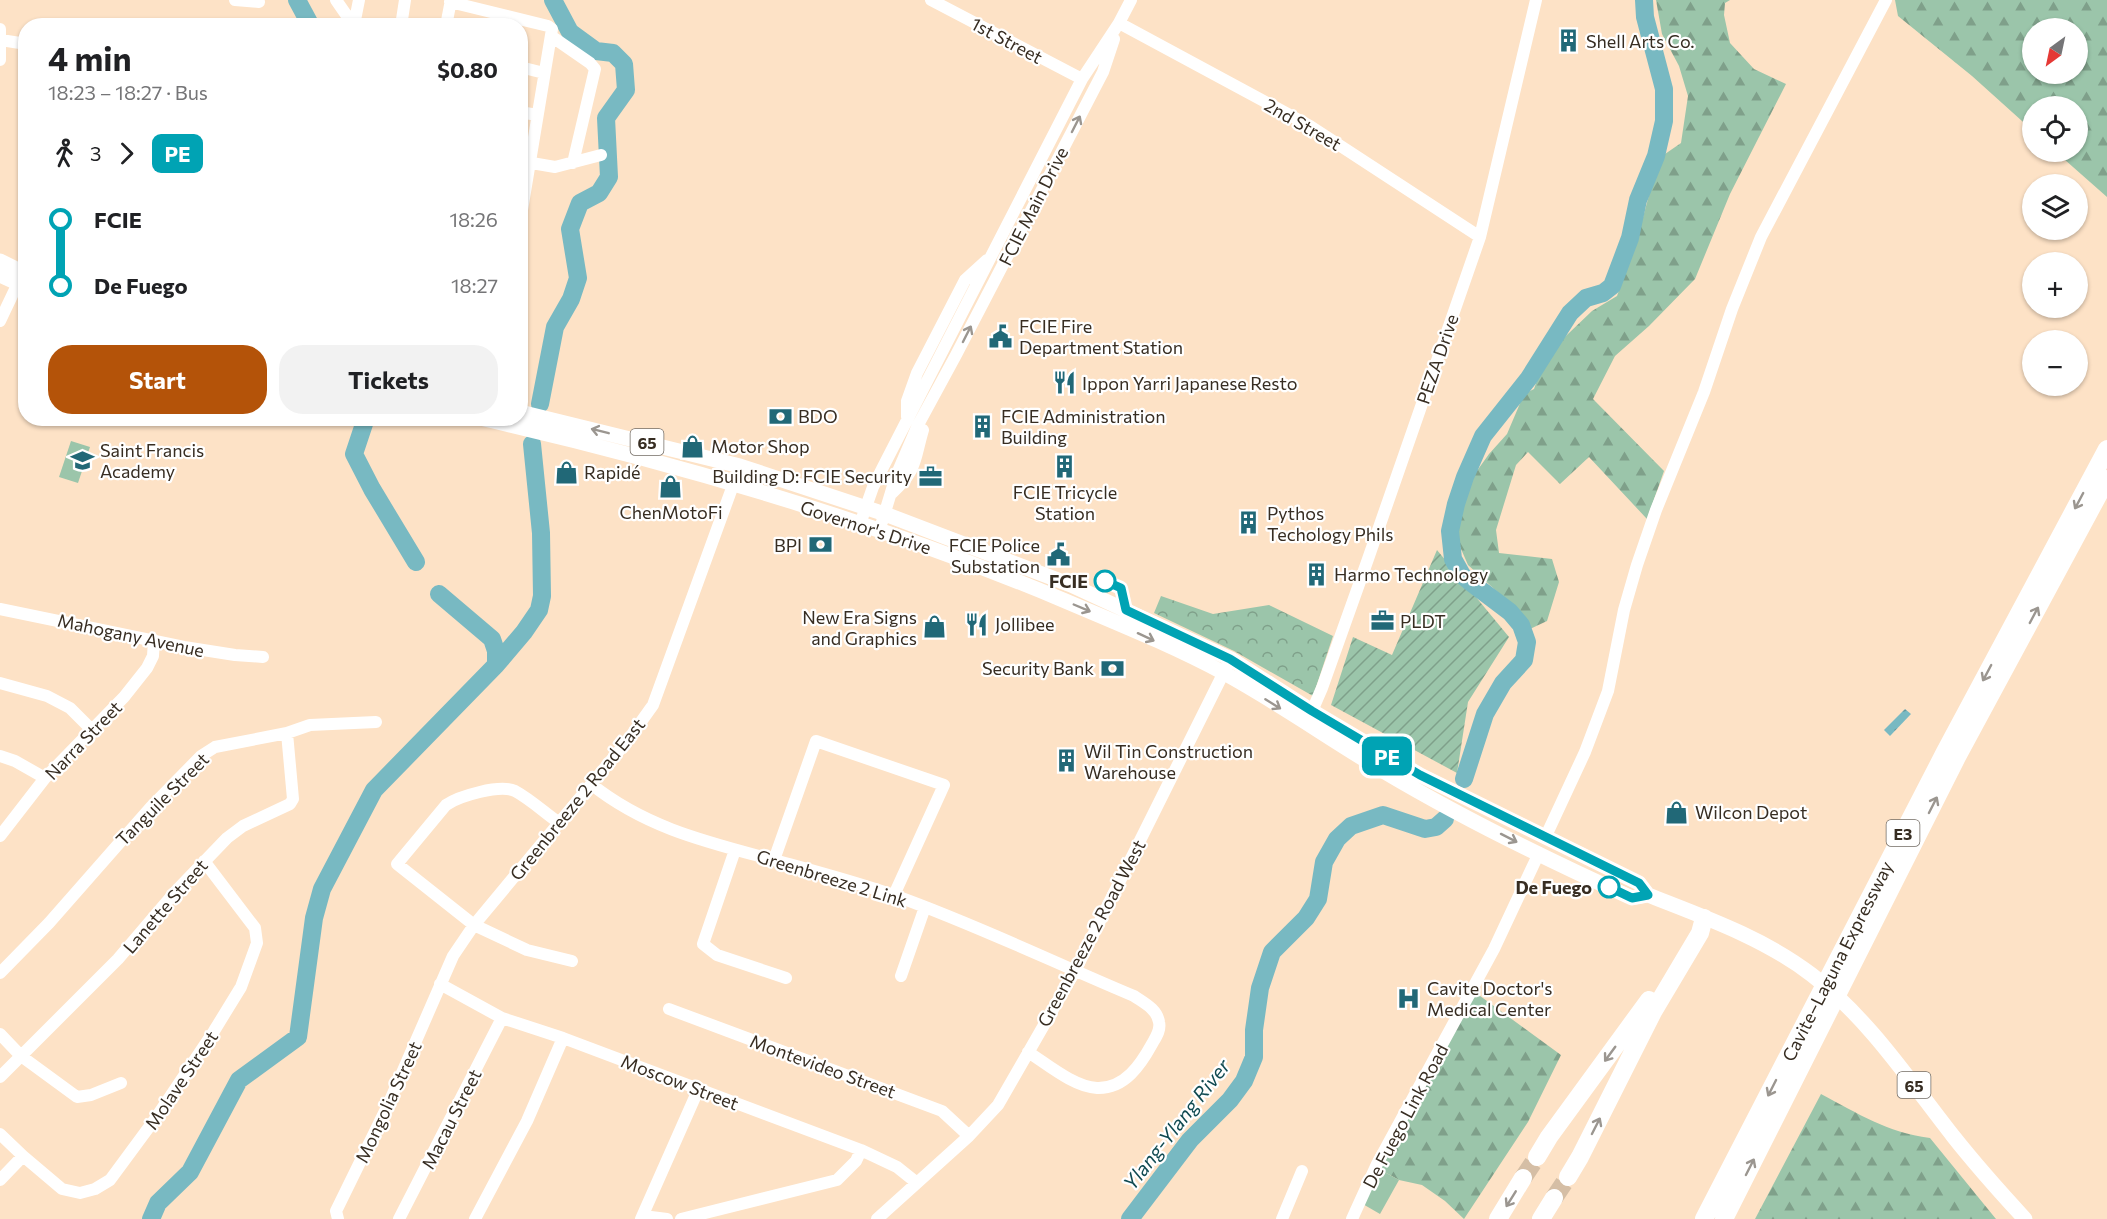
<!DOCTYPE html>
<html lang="en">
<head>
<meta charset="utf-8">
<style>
  body { margin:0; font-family:Commissioner,sans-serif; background:#f2f2f2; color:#202124; height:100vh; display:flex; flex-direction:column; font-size:22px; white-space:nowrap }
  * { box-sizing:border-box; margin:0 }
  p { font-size:20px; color:#757577 }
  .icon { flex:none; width:33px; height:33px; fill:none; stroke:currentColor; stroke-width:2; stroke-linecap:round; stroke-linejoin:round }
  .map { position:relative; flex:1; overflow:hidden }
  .details { position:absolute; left:18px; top:18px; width:510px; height:408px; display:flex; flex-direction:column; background:#fff; border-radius:24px; box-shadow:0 2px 4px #0004 }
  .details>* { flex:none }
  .badge { padding:0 12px; border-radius:9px; font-size:21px; line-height:39px }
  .needle { width:39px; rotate:213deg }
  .buttons { position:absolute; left:2022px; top:18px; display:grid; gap:12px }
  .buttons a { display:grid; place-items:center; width:66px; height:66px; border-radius:50%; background:#fff; box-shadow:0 2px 4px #0004; font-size:30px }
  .map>.badge { position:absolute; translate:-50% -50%; box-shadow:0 0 0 3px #fff }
  .legs { display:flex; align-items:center; gap:9px; height:66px; padding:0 30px; font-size:20px }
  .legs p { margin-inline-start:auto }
  .headline { display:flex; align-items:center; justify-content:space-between; height:102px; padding:0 30px }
  h1 { font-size:33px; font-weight:700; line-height:45px }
  .primary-button { display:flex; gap:12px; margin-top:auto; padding:12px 30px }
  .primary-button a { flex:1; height:69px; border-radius:24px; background:#b45309; color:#fff; font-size:24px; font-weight:700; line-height:69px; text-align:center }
  .primary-button a+a { background:#f2f2f2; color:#202124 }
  ul { padding:0 30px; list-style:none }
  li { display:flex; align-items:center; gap:21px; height:66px; font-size:22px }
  li i { display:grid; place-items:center; width:9px; height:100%; margin:0 8px; background:currentColor }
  li i::after { content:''; width:15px; height:15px; margin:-8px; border:4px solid; border-radius:50%; background:#fff }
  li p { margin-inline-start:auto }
  li:first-child i { background:linear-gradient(#0000 50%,currentColor 0) }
  li:last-child i { background:linear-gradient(currentColor 50%,#0000 0) }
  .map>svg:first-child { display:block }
  .forest { fill:url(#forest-firs); fill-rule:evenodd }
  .park { fill:url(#park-crowns) }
  .garden { fill:url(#garden-furrows) }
  .pitch { fill:#9bc5aa }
  .water { fill:url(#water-ripples) }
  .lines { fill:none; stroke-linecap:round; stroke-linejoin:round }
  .river { stroke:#78b9c2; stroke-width:18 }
  .highway-tunnel { stroke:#d5bea5; stroke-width:18; stroke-dasharray:18 9; stroke-linecap:butt }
  .minor { stroke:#fff; stroke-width:12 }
  .major { stroke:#fff; stroke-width:15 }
  .highway { stroke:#fff; stroke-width:18 }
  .oneway { stroke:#9b9690 }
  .line-1-casing { stroke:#fff; stroke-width:14 }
  .line-1 { stroke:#00a3b4; stroke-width:9 }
  .stop-1-dot { fill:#fff; stroke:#00a3b4; stroke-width:3 }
  .labels { text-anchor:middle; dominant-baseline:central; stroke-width:4.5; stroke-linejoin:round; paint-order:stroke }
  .shield { fill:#fff; stroke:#736c64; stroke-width:1.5 }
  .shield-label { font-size:16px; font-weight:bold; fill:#372d22 }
  .street-label { font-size:18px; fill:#372d22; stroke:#fff }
  .poi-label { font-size:18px; fill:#372d22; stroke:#fff; text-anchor:start }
  .stop-label { font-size:18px; font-weight:bold; fill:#372d22; stroke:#fff; text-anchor:end }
  .water-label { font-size:20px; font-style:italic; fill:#104a51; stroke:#fff }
</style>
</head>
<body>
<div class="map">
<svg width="2107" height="1219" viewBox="0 0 2107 1219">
  <defs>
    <pattern id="forest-firs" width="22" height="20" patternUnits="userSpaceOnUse" patternTransform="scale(1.5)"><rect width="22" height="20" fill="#9bc5aa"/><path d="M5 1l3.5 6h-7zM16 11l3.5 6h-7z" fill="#7fa08a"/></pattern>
    <pattern id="park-crowns" width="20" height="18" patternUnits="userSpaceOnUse" patternTransform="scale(1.5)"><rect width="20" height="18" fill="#9bc5aa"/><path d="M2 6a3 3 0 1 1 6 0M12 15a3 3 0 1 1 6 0" fill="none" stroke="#7fa08a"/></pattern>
    <pattern id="garden-furrows" width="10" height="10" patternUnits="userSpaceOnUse" patternTransform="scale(1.5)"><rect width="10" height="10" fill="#9bc5aa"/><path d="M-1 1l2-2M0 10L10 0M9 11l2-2" fill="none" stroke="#7fa08a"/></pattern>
    <pattern id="water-ripples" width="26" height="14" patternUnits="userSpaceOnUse" patternTransform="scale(1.5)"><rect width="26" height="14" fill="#78b9c2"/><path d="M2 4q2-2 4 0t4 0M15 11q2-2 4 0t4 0" fill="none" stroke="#63979d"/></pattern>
  </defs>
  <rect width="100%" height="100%" fill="#fde2c6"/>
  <path class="forest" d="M1656,0H1730L1725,3L1724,15L1730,43L1754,69L1786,84L1730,194L1695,279L1649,326L1615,356L1593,399L1664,471L1647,519L1589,457L1560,484L1528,452L1516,465L1496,530L1499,553L1552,559L1559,582L1547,621L1530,629L1514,607L1468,565L1458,542L1459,503L1464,489L1489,454L1507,434L1524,394L1534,389L1546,355L1592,311L1617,296L1637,239L1656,170L1665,154L1681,143L1688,96L1679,66L1662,34Z
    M1895,0H2107V197L2056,152H2078V106H2032V130L1972,76L1898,16ZM2032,28H2078V74H2032Z
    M1476,993L1561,1055L1528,1122L1464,1219L1445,1201L1422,1185L1399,1180L1379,1169Z
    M1821,1094C1859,1114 1886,1132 1930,1138L1996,1219H1755Z"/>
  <path class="park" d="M1161,596L1213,614L1269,605L1333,636L1313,696L1234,651L1154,613Z"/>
  <path class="garden" d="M1437,550L1509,637L1468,702L1457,773L1331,705L1353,637L1392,655Z"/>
  <path class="pitch" d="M71,441L90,447L78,483L59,477Z
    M1379,1169L1399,1180L1380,1214L1361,1203Z"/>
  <path class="water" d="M1905,709L1911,714L1890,736L1884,730Z"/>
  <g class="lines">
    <path class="river" d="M297,0L311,26
      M540,404L555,327L571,299L578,278L570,229L580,203L599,193L609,177L606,118L626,90L624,64L613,53L596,51L570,32L553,0
      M366,418L354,454L372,489L416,562
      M439,594L492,639L496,651V665
      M1464,779L1485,714L1503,683L1524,660L1527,642L1521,625L1510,612L1469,581L1462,575L1453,559L1450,531L1456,504L1465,477L1483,436L1529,378L1570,313L1586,298L1603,293L1612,286L1630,238L1638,200L1656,156L1664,121V89L1645,17L1644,0
      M151,1219L158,1203L190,1172L239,1080L298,1037L314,918L322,889L374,790L496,665L524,632L539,610L542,596L541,533L532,444
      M1130,1219L1190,1140L1230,1100L1244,1081L1254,1057V1030L1260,988L1272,952L1306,918L1318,899L1324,862L1337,839L1351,826L1383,815L1425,829L1436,827L1445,819"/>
    <path class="highway-tunnel" d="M1523,1178L1537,1157
      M1554,1198L1568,1177"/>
    <path class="minor" d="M235,0L259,2
      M336,0L354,26
      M931,0L1082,79
      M450,2L548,26L552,29L520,222
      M1119,23L1310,126L1480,237
      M354,25L359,0
      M401,26L405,0
      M446,26L451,0
      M0,29V60
      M551,36L590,63L595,69L573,163
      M1,40L26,44
      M520,67L544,73
      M520,112L537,115
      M520,161L555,167L601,155
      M0,321L18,283
      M907,417V401L917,373L965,280L987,260
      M892,493C918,469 914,460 923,430
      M882,522L896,476L918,425L956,355L1103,72L1114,39
      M860,524L873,487L882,469L1082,79L1119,23L1131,0
      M0,609L184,647L235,655L263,657
      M0,683L47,696L70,708L93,731
      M1312,711L1322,688L1368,559L1480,237L1536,0
      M0,756L15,761L45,778
      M591,784C646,828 707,842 774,860C814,871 856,882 896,896C977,925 1055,963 1134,996C1144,1003 1157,1009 1159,1022C1161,1030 1156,1037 1152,1044C1141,1064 1125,1089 1097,1088C1074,1087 1047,1064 1028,1052
      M558,822C545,813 530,799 515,791C500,784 459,796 446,805L397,864L474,925L527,950L572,961
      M0,836L45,778L124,697L147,668L153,656L154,640
      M1545,838L1585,752L1608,691L1624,610L1637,565L1656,510L1704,392L1732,309L1761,237L1886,0
      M735,850L703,944L717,955L786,978
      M774,860L816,741L944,785L894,895
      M0,973L49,923L151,807L201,756L215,747L287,733L310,725L376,722
      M901,976L925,907
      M440,984L502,1018L563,1038L861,1150L897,1167L917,1183
      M669,1009L942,1111L969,1136
      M0,1034L21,1056L77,1097L91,1095L121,1083
      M0,1077L118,959L176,891L227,838L243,826L290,804L293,799L287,733
      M0,1134L23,1156L62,1189L80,1193L95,1189L110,1180L155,1119L214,1031L241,987L257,943L255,928L204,861
      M0,1180L23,1156
      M643,1216L667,1219
      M338,1219L336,1211L388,1105L453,956L474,925L628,740L653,705L740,466
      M399,1219L502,1018
      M475,1219L527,1121L563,1038
      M641,1219L699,1088
      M681,1219L837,1180L856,1161L861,1150
      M877,1219L969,1136L998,1105L1075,971L1227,666
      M1282,1219L1302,1171
      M1352,1219L1377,1164L1494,949L1539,853"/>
    <path class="major" d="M0,261L26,274
      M0,275L26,287
      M520,412L740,466L885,514L1071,585L1231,659L1312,711L1420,775L1639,883L1648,895C1704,917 1764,938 1812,975C1869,1019 1909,1080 1953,1136C1976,1165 2000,1192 2025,1219
      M480,418C678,463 875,521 1063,600C1117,623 1172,645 1224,673C1279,703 1331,740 1385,772C1464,819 1548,860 1632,898L1648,895"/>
    <path class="highway" d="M1537,1157L1549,1137L1649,1000
      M1568,1177L1580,1157L1653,1012L1700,933L1704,918
      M1498,1219L1523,1178
      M1541,1219L1554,1198
      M1704,1219L1945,752L2107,449
      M1724,1219L1957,757L2107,479"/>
  </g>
  <defs><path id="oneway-shaft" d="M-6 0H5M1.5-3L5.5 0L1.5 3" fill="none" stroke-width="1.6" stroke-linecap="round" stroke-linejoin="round" transform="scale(1.5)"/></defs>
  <g class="oneway">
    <use href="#oneway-shaft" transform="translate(1076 124) rotate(-63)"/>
    <use href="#oneway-shaft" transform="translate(967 334) rotate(-63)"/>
    <use href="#oneway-shaft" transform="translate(600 431) rotate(-166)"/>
    <use href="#oneway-shaft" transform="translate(2079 501) rotate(118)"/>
    <use href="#oneway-shaft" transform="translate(1082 608) rotate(23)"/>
    <use href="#oneway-shaft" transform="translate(2034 615) rotate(-62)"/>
    <use href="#oneway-shaft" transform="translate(1146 637) rotate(25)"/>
    <use href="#oneway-shaft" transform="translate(1987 673) rotate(118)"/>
    <use href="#oneway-shaft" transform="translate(1273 704) rotate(32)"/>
    <use href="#oneway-shaft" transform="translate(1933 805) rotate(-63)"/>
    <use href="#oneway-shaft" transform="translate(1509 838) rotate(27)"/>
    <use href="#oneway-shaft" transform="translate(1610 1054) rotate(126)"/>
    <use href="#oneway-shaft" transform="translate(1772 1088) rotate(117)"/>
    <use href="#oneway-shaft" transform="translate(1596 1126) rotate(-63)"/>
    <use href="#oneway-shaft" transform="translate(1750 1167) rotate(-63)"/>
    <use href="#oneway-shaft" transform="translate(1511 1199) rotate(122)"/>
  </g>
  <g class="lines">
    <defs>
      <path id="line-1" d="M1105,581L1121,588L1126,610L1230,659L1312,711L1420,775L1639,883L1648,895L1632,898L1609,887"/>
    </defs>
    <use href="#line-1" class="line-1-casing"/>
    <use href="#line-1" class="line-1"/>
  </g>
  <defs>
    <symbol id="building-bare" viewBox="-9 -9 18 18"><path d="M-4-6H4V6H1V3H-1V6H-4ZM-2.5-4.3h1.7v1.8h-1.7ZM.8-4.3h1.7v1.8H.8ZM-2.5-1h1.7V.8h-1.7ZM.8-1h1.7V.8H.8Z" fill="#216877" stroke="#fff" stroke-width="2.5" paint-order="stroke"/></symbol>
    <symbol id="civic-bare" viewBox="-9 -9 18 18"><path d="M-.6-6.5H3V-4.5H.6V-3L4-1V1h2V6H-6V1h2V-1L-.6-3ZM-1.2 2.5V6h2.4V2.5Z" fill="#216877" stroke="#fff" stroke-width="2.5" paint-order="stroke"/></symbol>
    <symbol id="restaurant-bare" viewBox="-9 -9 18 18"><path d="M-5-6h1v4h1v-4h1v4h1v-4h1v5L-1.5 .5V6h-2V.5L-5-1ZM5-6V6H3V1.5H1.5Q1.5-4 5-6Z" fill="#216877" stroke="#fff" stroke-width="2.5" paint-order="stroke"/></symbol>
    <symbol id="bank-bare" viewBox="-9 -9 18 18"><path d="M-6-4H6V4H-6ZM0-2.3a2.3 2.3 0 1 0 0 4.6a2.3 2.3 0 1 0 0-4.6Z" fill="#216877" stroke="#fff" stroke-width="2.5" paint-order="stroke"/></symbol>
    <symbol id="shop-bare" viewBox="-9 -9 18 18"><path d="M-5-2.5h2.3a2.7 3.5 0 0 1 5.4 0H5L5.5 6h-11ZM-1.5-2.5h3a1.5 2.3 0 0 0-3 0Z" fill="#216877" stroke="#fff" stroke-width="2.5" paint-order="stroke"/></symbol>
    <symbol id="school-bare" viewBox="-9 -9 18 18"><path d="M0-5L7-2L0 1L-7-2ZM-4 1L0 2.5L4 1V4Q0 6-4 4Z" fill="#216877" stroke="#fff" stroke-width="2.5" paint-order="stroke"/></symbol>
    <symbol id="office-bare" viewBox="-9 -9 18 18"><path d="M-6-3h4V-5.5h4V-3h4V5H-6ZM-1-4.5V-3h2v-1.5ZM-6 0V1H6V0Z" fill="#216877" stroke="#fff" stroke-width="2.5" paint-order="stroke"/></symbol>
    <symbol id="hospital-bare" viewBox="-9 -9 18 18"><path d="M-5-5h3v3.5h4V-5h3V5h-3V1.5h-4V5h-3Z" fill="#216877" stroke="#fff" stroke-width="2.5" paint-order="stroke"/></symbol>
  </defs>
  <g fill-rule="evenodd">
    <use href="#building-bare" x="1552" y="24" width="33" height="33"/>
    <use href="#civic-bare" x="984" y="320" width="33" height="33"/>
    <use href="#restaurant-bare" x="1048" y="366" width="33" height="33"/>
    <use href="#bank-bare" x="764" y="400" width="33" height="33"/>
    <use href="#building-bare" x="966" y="410" width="33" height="33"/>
    <use href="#shop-bare" x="676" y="430" width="33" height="33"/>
    <use href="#school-bare" x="66" y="444" width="33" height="33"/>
    <use href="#building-bare" x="1048" y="450" width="33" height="33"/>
    <use href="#shop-bare" x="550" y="456" width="33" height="33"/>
    <use href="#office-bare" x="914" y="460" width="33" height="33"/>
    <use href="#shop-bare" x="654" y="470" width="33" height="33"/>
    <use href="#building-bare" x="1232" y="506" width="33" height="33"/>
    <use href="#bank-bare" x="804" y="528" width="33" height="33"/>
    <use href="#civic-bare" x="1042" y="538" width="33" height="33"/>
    <use href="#building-bare" x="1300" y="558" width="33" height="33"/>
    <use href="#office-bare" x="1366" y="604" width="33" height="33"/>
    <use href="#restaurant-bare" x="960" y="608" width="33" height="33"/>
    <use href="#shop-bare" x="918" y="610" width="33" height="33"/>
    <use href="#bank-bare" x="1096" y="652" width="33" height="33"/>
    <use href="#building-bare" x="1050" y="744" width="33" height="33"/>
    <use href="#shop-bare" x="1660" y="796" width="33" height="33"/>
    <use href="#hospital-bare" x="1392" y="982" width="33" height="33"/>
  </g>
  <g class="stop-1-dot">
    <circle cx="1105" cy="581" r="10"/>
    <circle cx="1609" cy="887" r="10"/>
  </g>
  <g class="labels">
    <g class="shield">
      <rect x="630.5" y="429" width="33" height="26" rx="4.5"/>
      <rect x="1886.5" y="820" width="33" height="26" rx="4.5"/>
      <rect x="1897.5" y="1072" width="33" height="26" rx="4.5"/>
    </g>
    <g class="shield-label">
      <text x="647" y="442">65</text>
      <text x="1903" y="833">E3</text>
      <text x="1914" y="1085">65</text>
    </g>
    <g class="street-label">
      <text transform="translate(1007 40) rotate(28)">1st Street</text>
      <text transform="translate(1303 124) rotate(30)">2nd Street</text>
      <text transform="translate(1033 206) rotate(-63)">FCIE Main Drive</text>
      <text transform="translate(1437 359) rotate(-71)">PEZA Drive</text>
      <text transform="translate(866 527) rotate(18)">Governor's Drive</text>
      <text transform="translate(131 635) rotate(12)">Mahogany Avenue</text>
      <text transform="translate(83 740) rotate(-46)">Narra Street</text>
      <text transform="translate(162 799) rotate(-45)">Tanguile Street</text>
      <text transform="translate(577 799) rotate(-51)">Greenbreeze 2 Road East</text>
      <text transform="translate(832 878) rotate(17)">Greenbreeze 2 Link</text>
      <text transform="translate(165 906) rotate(-49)">Lanette Street</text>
      <text transform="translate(1091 933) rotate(-62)">Greenbreeze 2 Road West</text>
      <text transform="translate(1837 961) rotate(-63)">Cavite–Laguna Expressway</text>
      <text transform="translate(823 1066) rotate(20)">Montevideo Street</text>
      <text transform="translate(181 1080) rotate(-56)">Molave Street</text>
      <text transform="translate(680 1082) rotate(21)">Moscow Street</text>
      <text transform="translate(388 1102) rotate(-65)">Mongolia Street</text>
      <text transform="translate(1405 1116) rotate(-62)">De Fuego Link Road</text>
      <text transform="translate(451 1119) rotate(-63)">Macau Street</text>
    </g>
    <g class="poi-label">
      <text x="1586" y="41">Shell Arts Co.</text>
      <text x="1019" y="326">FCIE Fire<tspan x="1019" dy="21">Department Station</tspan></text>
      <text x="1082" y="383">Ippon Yarri Japanese Resto</text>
      <text x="798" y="416">BDO</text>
      <text x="1001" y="416">FCIE Administration<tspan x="1001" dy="21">Building</tspan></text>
      <text x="711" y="446">Motor Shop</text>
      <text x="100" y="450">Saint Francis<tspan x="100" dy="21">Academy</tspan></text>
      <text x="584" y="472">Rapidé</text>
      <text x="912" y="476" text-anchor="end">Building D: FCIE Security</text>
      <text x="1065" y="492" text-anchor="middle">FCIE Tricycle<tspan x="1065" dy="21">Station</tspan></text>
      <text x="671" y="512" text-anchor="middle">ChenMotoFi</text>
      <text x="1267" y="513">Pythos<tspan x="1267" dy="21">Techology Phils</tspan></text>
      <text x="802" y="545" text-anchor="end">BPI</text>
      <text x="1040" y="545" text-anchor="end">FCIE Police<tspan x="1040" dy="21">Substation</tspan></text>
      <text x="1334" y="574">Harmo Technology</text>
      <text x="917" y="617" text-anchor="end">New Era Signs<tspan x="917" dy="21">and Graphics</tspan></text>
      <text x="1400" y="621">PLDT</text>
      <text x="995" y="624">Jollibee</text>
      <text x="1094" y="668" text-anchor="end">Security Bank</text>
      <text x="1084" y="751">Wil Tin Construction<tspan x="1084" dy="21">Warehouse</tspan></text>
      <text x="1695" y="812">Wilcon Depot</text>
      <text x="1427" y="988">Cavite Doctor's<tspan x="1427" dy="21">Medical Center</tspan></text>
    </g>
    <g class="stop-label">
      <text x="1088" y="581">FCIE</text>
      <text x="1592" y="887">De Fuego</text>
    </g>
    <g class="water-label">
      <text transform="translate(1176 1124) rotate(-52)">Ylang-Ylang River</text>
    </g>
  </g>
</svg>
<div class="buttons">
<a><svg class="needle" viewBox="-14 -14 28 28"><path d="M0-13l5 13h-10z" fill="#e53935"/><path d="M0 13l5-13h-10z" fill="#757577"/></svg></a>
<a><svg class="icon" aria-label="locate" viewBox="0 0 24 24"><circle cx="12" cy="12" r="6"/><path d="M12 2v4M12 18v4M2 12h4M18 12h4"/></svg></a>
<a><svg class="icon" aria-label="layers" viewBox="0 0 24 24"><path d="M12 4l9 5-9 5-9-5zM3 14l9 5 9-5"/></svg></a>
<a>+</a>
<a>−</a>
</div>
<b class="badge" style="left:1387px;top:756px;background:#00a3b4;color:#fff">PE</b>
<section class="details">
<div class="headline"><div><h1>4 min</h1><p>18:23 – 18:27 · Bus</p></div><b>$0.80</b></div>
<div class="legs"><svg class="icon" aria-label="walk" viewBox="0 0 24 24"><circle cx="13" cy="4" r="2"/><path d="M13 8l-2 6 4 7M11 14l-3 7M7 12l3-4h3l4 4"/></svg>3<svg class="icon" aria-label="forward" viewBox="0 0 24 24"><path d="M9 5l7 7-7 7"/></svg><b class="badge" style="background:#00a3b4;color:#fff">PE</b></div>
<ul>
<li><i style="color:#00a3b4"></i><b>FCIE</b><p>18:26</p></li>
<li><i style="color:#00a3b4"></i><b>De Fuego</b><p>18:27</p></li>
</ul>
<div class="primary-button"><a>Start</a><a>Tickets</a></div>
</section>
</div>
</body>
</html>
